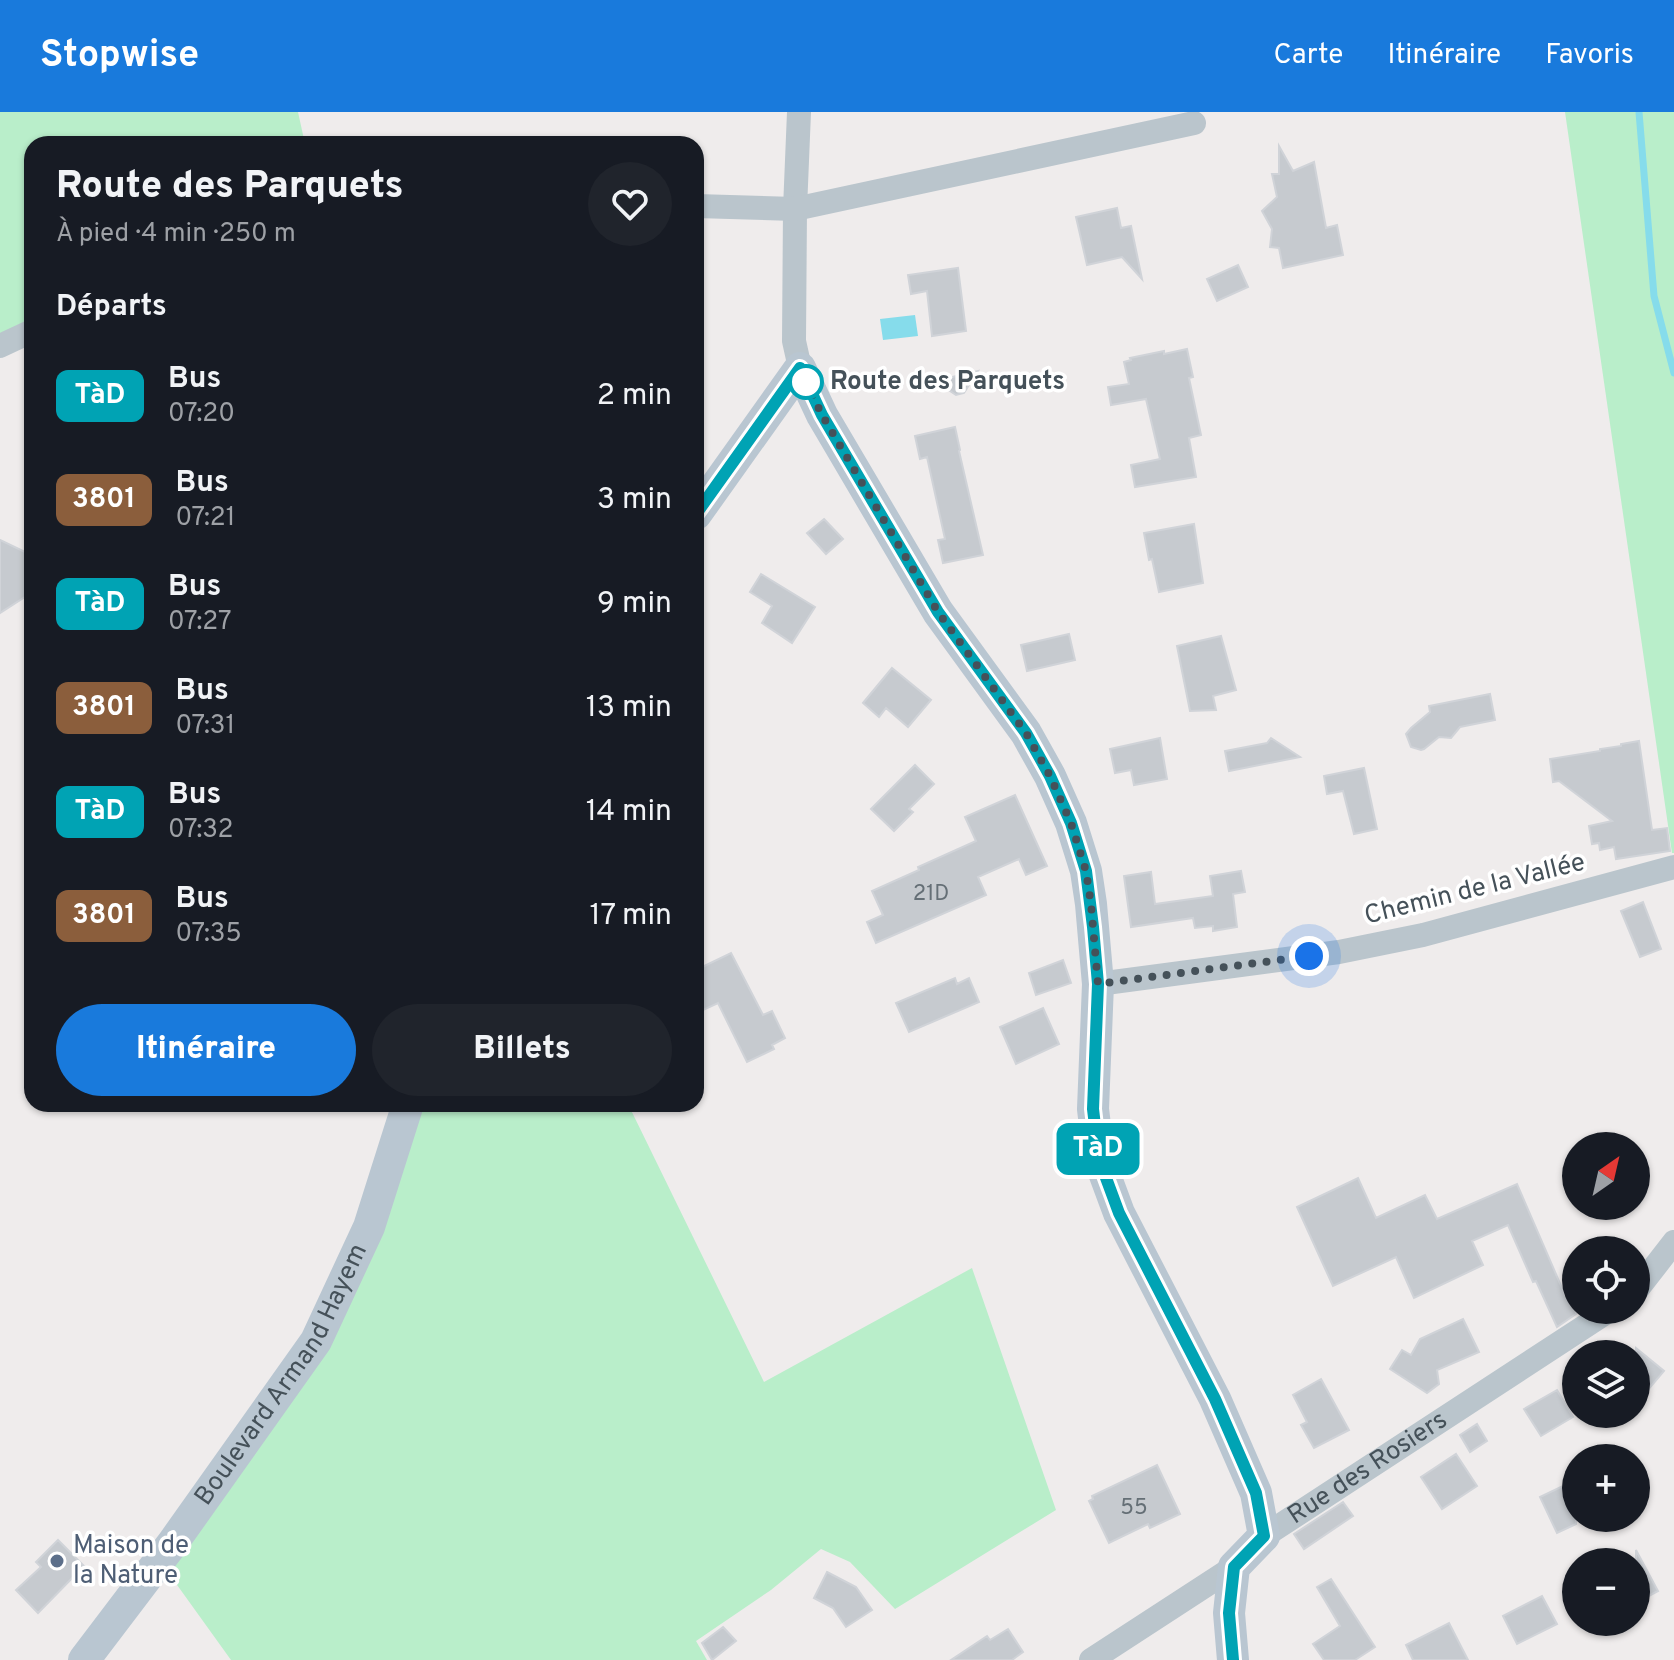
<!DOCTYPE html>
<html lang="fr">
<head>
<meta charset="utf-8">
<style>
  body { margin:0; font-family:Overpass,sans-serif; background:#20242c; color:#f1f3f6; height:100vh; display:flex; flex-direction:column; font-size:30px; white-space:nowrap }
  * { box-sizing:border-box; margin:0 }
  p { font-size:26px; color:#9ea1a6 }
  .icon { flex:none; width:44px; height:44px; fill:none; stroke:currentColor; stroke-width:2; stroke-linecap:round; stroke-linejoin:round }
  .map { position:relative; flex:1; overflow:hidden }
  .panel { position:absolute; left:24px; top:24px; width:680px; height:976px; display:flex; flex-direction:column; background:#171b24; border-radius:24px; box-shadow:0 2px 6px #0004 }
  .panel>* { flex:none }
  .badge { padding:0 16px; border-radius:12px; font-size:28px; line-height:52px }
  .needle { width:52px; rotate:34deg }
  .fabs { position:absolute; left:1562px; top:1020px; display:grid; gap:16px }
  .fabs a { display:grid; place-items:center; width:88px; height:88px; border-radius:50%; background:#171b24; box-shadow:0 2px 6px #0004; font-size:40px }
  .you { position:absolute; width:40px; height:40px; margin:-20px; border:6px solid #fff; border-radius:50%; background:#1a73e8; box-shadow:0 0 0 12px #1a73e833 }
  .map>.badge { position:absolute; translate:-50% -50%; box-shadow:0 0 0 4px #fff }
  h2 { padding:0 32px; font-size:30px; line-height:72px }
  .round { display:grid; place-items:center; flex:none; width:84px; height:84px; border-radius:42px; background:#20242c }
  .overview { display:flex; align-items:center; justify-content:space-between; height:136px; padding:0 32px }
  h1 { font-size:38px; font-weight:800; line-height:60px }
  .primary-button { display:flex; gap:16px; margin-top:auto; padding:16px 32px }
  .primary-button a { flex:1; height:92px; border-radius:48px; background:#197adc; color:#fff; font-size:32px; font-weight:800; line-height:92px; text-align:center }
  .primary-button a+a { background:#20242c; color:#f1f3f6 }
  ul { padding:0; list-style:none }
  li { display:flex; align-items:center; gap:24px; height:104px; padding:0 32px }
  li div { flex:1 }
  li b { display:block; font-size:30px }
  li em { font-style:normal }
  li .badge { min-width:88px; font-weight:700; text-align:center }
  header { display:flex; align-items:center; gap:48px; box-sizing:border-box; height:112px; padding:0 40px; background:#197adc; color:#fff }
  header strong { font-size:38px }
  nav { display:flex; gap:44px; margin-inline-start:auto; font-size:28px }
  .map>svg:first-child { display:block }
  .green { fill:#b9eeca }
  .water { fill:#86dceb }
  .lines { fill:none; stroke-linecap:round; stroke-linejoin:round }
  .stream { stroke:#86dceb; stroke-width:7 }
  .building { fill:#c6cacf; stroke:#d0d3d8; stroke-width:2 }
  .street { stroke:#bac5cc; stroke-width:24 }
  .secondary { stroke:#b9c6d1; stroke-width:32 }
  .line-casing { stroke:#fff; stroke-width:18 }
  .line { stroke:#00a3b4; stroke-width:12 }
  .walk { stroke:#455159; stroke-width:8; stroke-dasharray:0 14.4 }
  .stop-dot { fill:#fff; stroke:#00a3b4; stroke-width:4 }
  .service-dot { fill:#5c6f8a; stroke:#fff; stroke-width:3 }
  .labels { text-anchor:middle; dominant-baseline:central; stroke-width:7; stroke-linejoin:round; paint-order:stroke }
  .number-label { font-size:22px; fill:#656f76 }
  .stop-label { font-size:26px; font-weight:bold; fill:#455159; stroke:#fff; text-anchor:start }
  .street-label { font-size:26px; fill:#455159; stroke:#fff }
  .service-label { font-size:26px; fill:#4e5e75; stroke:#fff; text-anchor:start }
</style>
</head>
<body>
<header>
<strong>Stopwise</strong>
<nav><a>Carte</a><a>Itinéraire</a><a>Favoris</a></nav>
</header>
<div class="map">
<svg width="1674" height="1548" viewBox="0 0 1674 1548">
  <rect width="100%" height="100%" fill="#efecec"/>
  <path class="green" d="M0,0H298L305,32H32V218L0,232Z
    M1565,0H1674V741H1672Z
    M416,992H628L764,1270L972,1156L1056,1398L895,1497L850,1450L821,1437L771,1478L696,1529L707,1548H231L167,1459L267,1312Z"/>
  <path class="water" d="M915,203L918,224L883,228L880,207Z"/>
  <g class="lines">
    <path class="stream" d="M1639,0L1654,184L1674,261"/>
  </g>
  <path class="building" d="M1279,34L1293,59L1314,50L1326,116L1337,113L1343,143L1283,156L1279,136L1270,135L1272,117L1262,99L1277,85L1272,62H1279Z
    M1117,96L1121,116L1131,114L1142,167L1122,145L1087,153L1076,105Z
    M1238,153L1248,175L1217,189L1207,167Z
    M958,156L966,219L932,224L927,179L911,182L908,163Z
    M1187,237L1193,265L1189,266L1201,323L1189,326L1196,365L1135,375L1131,353L1160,347L1146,287L1111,293L1108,275L1129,272L1124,250L1131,248L1130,246L1164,239V242Z
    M978,259L964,281L956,283L935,269Z
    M955,315L960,338L959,339L983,443L943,451L938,428L945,427L927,345L920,347L915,324Z
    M824,407L843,427L826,442L807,421Z
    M1194,412L1203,471L1159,480L1152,447L1149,448L1144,421Z
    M0,428L25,440L28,483L0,501Z
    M761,462L815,495L792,531L762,511L772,494L750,480Z
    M1069,522L1075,548L1027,559L1021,533Z
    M1221,524L1236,578L1213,584L1216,598L1190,599L1177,534Z
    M892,556L931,588L908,615L886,596L879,605L863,591Z
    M1490,582L1495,608L1460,615L1451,626L1439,625L1424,637L1421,638L1411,635L1406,622L1411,616L1430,600L1429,594Z
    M1160,626L1167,667L1134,673L1131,658L1115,661L1110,637Z
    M1271,626L1300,645L1229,659L1225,639L1267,631Z
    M1639,629L1652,718L1667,716L1670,739L1616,747L1614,735L1600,738L1599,731L1592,732L1589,714L1612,709L1559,669L1553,670L1550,647L1600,639V637L1621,634V632Z
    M915,653L934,672L909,697L913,700L894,719L871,697Z
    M1364,656L1377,717L1354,722L1343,679L1327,682L1324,664Z
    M1015,683L1047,754L1026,763L1019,747L978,765L986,783L876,831L867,810L883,803L872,779L919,758L918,755L976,729L965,705Z
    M1241,759L1245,780L1233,782L1237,815L1213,819V814L1195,816L1193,806L1131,815L1124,764L1151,760L1155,792L1213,784L1210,764Z
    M1643,790L1661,837L1640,845L1621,799Z
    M731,841L763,903L772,899L785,926L772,933L774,937L747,950L718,891L701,899L696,888V858Z
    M1063,848L1071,871L1036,883L1029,861Z
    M955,866L957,872L969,866L979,890L909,920L896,891Z
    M1043,896L1059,932L1016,952L1000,915Z
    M1358,1066L1376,1106L1425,1083L1437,1107L1517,1072L1565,1183L1576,1175V1202L1557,1215L1536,1169L1533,1170L1508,1113L1472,1129L1483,1153L1414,1186L1396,1145L1333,1174L1297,1095Z
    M1463,1207L1479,1240L1437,1258L1439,1272L1427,1281L1390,1257L1402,1238L1411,1243L1420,1227Z
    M1636,1236L1664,1259L1636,1292Z
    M1321,1267L1349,1318L1314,1336L1301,1313L1307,1310L1293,1283Z
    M1557,1278L1573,1305L1541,1324L1524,1297Z
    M1477,1312L1487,1329L1470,1340L1460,1323Z
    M1456,1342L1477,1374L1442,1397L1421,1365Z
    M1157,1353L1180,1402L1150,1416L1148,1412L1109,1431L1089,1389L1093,1387L1092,1384Z
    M1569,1371L1576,1385V1412L1557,1421L1540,1385Z
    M1343,1390L1353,1404L1304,1437L1294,1422Z
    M58,1428L84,1454L38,1501L16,1478L41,1455L36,1450Z
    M1636,1438L1658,1479L1636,1491Z
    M827,1460L856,1475L872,1498L846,1515L833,1496L814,1486Z
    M1331,1467L1375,1535L1355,1548H1324L1313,1532L1340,1514L1317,1475Z
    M1542,1484L1557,1512L1517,1532L1503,1504Z
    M1449,1511L1468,1548H1413L1406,1533Z
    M723,1515L736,1529L712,1548L702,1531Z
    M1008,1517L1023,1540L1012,1548H951L987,1524L990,1528Z"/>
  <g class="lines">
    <g class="street">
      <path d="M799,0L795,97L794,229L800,256"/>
      <path d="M696,94L795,97L1194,11"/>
      <path d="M0,234L32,219"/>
      <path d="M1098,872L1339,840L1423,823L1674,755"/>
      <path d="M1636,1179L1674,1130"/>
      <path id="s1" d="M1264,1424L1610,1198"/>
      <path d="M1091,1548L1234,1455"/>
    </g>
    <g class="secondary">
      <path d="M696,402L800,256L822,303L938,500L1026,621L1050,664L1071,711L1086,759L1091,792L1095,838L1098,872L1093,997L1099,1047L1119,1101L1215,1287L1256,1381L1264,1424L1234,1455L1229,1501L1233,1548"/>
      <path id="s2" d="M84,1548L172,1432L316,1229L369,1115L408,992"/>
    </g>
  </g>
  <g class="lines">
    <defs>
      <path id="line" d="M696,402L800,256L822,303L938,500L1026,621L1050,664L1071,711L1086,759L1093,815L1098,872L1093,997L1099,1047L1119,1101L1215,1287L1256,1381L1264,1424L1234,1455L1229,1501L1233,1548"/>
    </defs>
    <use href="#line" class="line-casing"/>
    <use href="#line" class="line"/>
    <path class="walk" d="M806,270L822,303L938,500L1026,621L1050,664L1071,711L1086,759L1091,792L1098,872L1309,844"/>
  </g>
  <circle class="stop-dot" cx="806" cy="270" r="16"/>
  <circle class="service-dot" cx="57" cy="1449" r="8"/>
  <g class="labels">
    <g class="number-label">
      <text x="931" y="782">21D</text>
      <text x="1134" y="1396">55</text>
    </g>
    <g class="stop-label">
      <text x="830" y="270">Route des Parquets</text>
    </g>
    <g class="street-label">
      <text transform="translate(1475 778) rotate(-14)">Chemin de la Vallée</text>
      <text stroke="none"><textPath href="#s2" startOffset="348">Boulevard Armand Hayem</textPath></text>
      <text stroke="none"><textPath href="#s1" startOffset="124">Rue des Rosiers</textPath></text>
    </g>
    <g class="service-label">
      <text x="73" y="1434">Maison de<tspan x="73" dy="30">la Nature</tspan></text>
    </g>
  </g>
</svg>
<div class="fabs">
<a><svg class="needle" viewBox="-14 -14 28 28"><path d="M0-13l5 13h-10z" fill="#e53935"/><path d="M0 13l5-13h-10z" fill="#9ea1a6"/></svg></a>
<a><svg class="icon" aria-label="locate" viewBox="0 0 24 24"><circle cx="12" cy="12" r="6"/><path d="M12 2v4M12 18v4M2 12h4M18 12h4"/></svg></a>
<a><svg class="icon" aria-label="layers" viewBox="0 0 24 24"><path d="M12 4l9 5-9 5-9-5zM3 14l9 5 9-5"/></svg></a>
<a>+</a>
<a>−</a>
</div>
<div class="you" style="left:1309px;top:844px"></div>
<b class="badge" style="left:1098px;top:1037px;background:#00a3b4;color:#fff">TàD</b>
<section class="panel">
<div class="overview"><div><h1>Route des Parquets</h1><p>À pied · 4 min · 250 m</p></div><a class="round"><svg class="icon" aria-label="heart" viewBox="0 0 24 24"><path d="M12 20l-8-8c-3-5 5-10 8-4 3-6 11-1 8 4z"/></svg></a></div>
<h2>Départs</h2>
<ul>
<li><span class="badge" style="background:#00a3b4;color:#fff">TàD</span><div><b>Bus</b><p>07:20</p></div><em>2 min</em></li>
<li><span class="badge" style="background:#8b5e3c;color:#fff">3801</span><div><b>Bus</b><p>07:21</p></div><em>3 min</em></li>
<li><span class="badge" style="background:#00a3b4;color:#fff">TàD</span><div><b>Bus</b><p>07:27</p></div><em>9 min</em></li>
<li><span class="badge" style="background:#8b5e3c;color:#fff">3801</span><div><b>Bus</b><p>07:31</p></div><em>13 min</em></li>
<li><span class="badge" style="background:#00a3b4;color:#fff">TàD</span><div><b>Bus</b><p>07:32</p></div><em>14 min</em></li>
<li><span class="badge" style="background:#8b5e3c;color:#fff">3801</span><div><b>Bus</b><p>07:35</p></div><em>17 min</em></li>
</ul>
<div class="primary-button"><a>Itinéraire</a><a>Billets</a></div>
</section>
</div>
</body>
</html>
